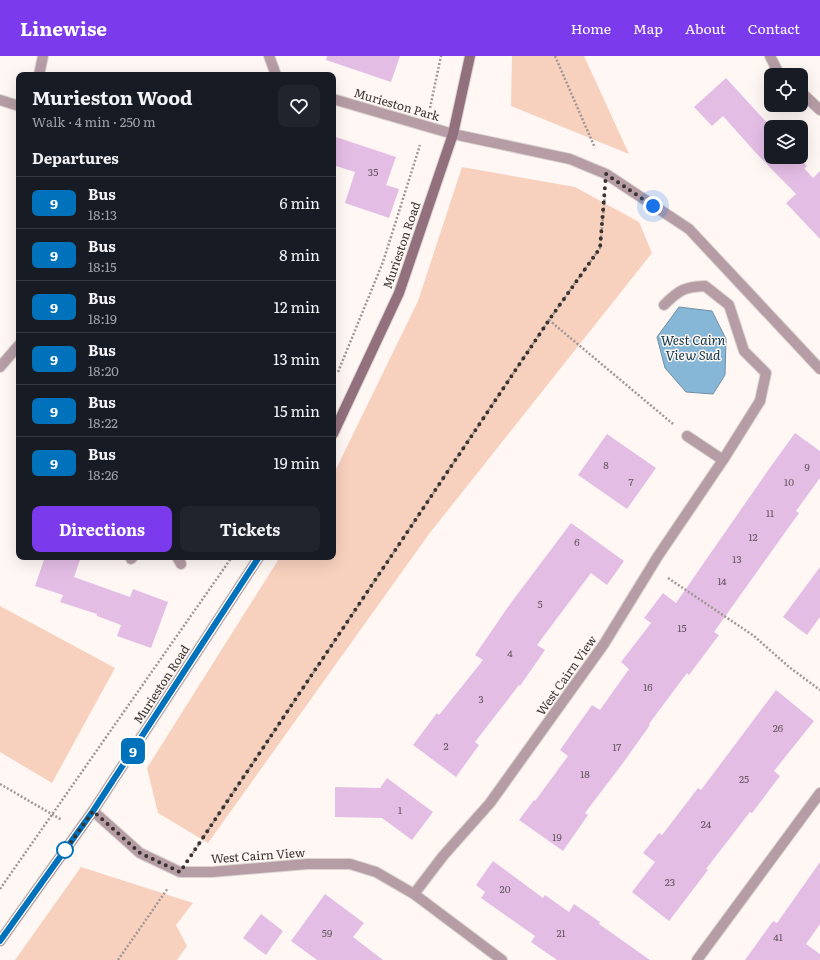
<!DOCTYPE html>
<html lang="en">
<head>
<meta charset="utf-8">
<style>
  body { margin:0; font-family:Literata,serif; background:#20242c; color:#f1f3f6; height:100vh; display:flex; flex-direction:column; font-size:15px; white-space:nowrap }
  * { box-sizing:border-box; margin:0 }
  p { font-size:13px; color:#9ea1a6 }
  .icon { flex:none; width:22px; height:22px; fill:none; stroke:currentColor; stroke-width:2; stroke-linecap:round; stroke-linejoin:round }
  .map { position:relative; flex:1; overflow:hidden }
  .side { position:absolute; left:16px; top:16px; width:320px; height:488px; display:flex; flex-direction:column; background:#171b24; border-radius:8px; box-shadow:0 4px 16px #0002 }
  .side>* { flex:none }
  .badge { padding:0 8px; border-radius:6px; font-size:14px; line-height:26px }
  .controls { position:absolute; left:764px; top:12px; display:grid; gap:8px }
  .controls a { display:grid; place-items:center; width:44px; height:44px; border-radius:8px; background:#171b24; box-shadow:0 4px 16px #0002; font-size:20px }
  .you { position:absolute; width:20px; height:20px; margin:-10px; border:3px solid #fff; border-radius:50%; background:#1a73e8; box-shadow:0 0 0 6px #1a73e833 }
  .map>.badge { position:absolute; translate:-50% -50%; box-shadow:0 0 0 2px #fff }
  h2 { padding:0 16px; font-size:15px; line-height:36px }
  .round { display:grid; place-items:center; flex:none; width:42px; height:42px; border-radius:8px; background:#20242c }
  .head { display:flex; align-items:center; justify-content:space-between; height:68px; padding:0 16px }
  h1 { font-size:19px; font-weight:700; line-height:30px }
  .action { display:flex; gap:8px; margin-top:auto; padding:8px 16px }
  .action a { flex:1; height:46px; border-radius:8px; background:#7c3aed; color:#fff; font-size:16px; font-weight:700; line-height:46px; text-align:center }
  .action a+a { background:#20242c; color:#f1f3f6 }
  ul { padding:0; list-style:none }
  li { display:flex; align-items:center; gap:12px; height:52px; padding:0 16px; border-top:1px solid #363941 }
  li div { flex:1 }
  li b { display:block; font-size:15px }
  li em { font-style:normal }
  li .badge { min-width:44px; font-weight:700; text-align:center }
  header { display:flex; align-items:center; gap:24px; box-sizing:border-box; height:56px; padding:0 20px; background:#7c3aed; color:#fff }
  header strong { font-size:19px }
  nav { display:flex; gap:22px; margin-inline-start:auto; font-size:14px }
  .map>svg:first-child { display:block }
  .green { fill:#f8d0be }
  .water { fill:#87b7d7; stroke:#708fa5 }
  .building { fill:#e4bde5 }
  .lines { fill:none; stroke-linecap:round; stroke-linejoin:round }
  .lane-casing { stroke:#dbd4d1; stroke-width:12 }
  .street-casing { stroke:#dbd4d1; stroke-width:12 }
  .secondary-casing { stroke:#dbd4d1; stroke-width:12 }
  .path { stroke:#9e9794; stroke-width:2.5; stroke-dasharray:2 2; stroke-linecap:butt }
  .lane { stroke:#b59ca5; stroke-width:10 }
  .street { stroke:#b59ca5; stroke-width:10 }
  .secondary { stroke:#92707d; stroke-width:10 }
  .line-casing { stroke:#fff; stroke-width:9 }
  .line { stroke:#0072bc; stroke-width:6 }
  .walk { stroke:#3a3330; stroke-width:4; stroke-dasharray:0 7.2 }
  .stop-dot { fill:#fff; stroke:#0072bc; stroke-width:2 }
  .labels { text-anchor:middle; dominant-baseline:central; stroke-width:3; stroke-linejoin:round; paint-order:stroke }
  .number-label { font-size:10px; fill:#64565d }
  .street-label { font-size:12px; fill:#3a3330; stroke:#fef7f4 }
  .water-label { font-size:13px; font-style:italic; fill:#0b344a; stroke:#fef7f4 }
</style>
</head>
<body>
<header>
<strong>Linewise</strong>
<nav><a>Home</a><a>Map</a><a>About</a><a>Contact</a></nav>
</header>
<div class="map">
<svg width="820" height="904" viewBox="0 0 820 904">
  <rect width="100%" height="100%" fill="#fef7f4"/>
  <path class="green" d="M512,0H584L629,98L511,50Z
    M462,111L575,131L639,166L652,197L429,478L208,787L158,757L147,712L280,501H333V418L338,409L418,245Z
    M0,550L115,612L52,727L0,696Z
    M81,811L193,847L176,869L187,890L177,904H15Z"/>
  <path class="water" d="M679,251L712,255L726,283L725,319L713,338L686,336L665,312L657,281Z"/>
  <path class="building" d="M327,0H400L391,26L326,4Z
    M726,22L771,71V101H798L807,110L804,112L813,122L820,115V183L786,147L796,138L755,96L723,60L712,70L694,51Z
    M333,80L396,101L386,129L399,133L389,162L345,147L355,116L333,109Z
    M795,377L820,395V422L796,455L799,457L714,576L719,579L689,619L687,617L649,668L650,669L623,707L585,757L588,759L563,795L519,764L534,744L535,745L568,700L560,694L592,649L600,654L629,613L621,606L651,567L644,562L663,537L676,547L769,413Z
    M607,378L656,412L627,453L578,419Z
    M571,467L624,505L607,529L591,517L537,589L545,594L520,630L519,629L475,686L479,689L456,721L413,689L437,657L439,659L483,604L475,599L510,548Z
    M45,501H81L74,521L130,541L133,533L168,546L151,592L117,580L121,569L97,560V558L60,546L63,539L35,530Z
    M820,511V561L807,579L783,561Z
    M776,634L814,665L774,715L780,720L752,757L750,756L706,813L708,814L669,865L632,836L655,806L643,797L659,777L662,779L698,732L701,734Z
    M387,722L433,756L412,784L382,762L335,761V731L380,732Z
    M493,805L543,842L545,839L569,856L574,848L600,866L599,868L650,904H557L531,886L535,880L481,842L485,836L476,829Z
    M820,806V868L806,888L820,898V904H745L773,865L777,867Z
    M325,838L364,867L353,881L383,904H317L291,885Z
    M261,858L283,875L266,899L243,882Z"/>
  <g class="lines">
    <defs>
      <path id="lane" d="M453,78L570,103L606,118L689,173L820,313
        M664,249C679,234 684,231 705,230L729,249L744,295L766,317L760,345"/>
      <path id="street" d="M269,0L276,19
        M770,0L778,16L782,19
        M39,19L43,0
        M801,36L820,54
        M333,43L453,78
        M0,44L19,50
        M0,311L19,289
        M723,404L760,345
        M177,501L181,508
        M131,503L133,501
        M93,755L140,797L180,816H212L307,808H350L376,816L414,838L502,904
        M414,838L443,800L490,747L604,588L658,500L723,404L687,380
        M697,904L820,737"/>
      <path id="secondary" d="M333,378L399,237L453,78L470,0
        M0,885L93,755L259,501"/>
    </defs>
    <use href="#lane" class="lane-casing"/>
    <use href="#street" class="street-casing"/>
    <use href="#secondary" class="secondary-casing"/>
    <path class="path" d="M555,0L595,92
      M430,52L441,0
      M549,264L673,368
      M338,316L383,206L420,89
      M668,522L754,580L789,611L820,634
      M0,728L62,764
      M193,797L549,264L600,192L605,140
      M0,833L232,501
      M118,904L168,832"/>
    <use href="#lane" class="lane"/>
    <use href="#street" class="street"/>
    <use href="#secondary" class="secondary"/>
  </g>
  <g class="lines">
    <defs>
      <path id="line" d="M0,885L93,755L259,501"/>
    </defs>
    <use href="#line" class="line-casing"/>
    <use href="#line" class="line"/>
    <path class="walk" d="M65,794L62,799L93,755L140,797L180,816L549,264L600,192L606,118L653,150"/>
  </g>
  <circle class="stop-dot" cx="65" cy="794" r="8"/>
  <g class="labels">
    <g class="number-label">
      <text x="373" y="115">35</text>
      <text x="606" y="408">8</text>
      <text x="807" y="410">9</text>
      <text x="631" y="425">7</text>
      <text x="789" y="425">10</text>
      <text x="770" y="456">11</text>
      <text x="753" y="480">12</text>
      <text x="577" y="485">6</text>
      <text x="737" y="502">13</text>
      <text x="722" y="524">14</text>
      <text x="540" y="547">5</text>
      <text x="682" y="571">15</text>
      <text x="510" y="596">4</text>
      <text x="648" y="630">16</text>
      <text x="481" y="642">3</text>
      <text x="778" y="671">26</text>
      <text x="446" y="689">2</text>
      <text x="617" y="690">17</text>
      <text x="585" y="717">18</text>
      <text x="744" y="722">25</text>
      <text x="400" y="753">1</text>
      <text x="706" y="767">24</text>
      <text x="557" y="780">19</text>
      <text x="670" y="825">23</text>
      <text x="505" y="832">20</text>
      <text x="327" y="876">59</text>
      <text x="561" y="876">21</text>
      <text x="778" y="880">41</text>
    </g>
    <g class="street-label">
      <text transform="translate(397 48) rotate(16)">Murieston Park</text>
      <text transform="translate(401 189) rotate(-71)">Murieston Road</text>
      <text transform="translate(566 619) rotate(-55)">West Cairn View</text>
      <text transform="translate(161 628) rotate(-57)">Murieston Road</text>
      <text transform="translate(258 799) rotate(-4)">West Cairn View</text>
    </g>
    <g class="water-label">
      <text x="693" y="283">West Cairn<tspan x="693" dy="15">View Sud</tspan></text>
    </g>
  </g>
</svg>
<div class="controls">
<a><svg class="icon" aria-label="locate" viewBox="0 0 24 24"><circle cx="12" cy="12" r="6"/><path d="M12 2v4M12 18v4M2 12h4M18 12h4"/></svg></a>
<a><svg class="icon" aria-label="layers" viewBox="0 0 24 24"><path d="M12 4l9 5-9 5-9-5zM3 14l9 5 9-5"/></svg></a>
</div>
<div class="you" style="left:653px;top:150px"></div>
<b class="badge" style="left:133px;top:695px;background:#0072bc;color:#fff">9</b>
<section class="side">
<div class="head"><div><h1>Murieston Wood</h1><p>Walk · 4 min · 250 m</p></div><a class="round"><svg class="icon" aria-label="heart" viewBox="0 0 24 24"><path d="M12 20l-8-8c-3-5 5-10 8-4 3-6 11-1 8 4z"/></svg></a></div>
<h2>Departures</h2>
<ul>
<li><span class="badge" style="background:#0072bc;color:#fff">9</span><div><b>Bus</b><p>18:13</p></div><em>6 min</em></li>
<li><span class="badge" style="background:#0072bc;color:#fff">9</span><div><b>Bus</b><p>18:15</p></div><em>8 min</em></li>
<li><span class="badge" style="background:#0072bc;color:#fff">9</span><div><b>Bus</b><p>18:19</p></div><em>12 min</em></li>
<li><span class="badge" style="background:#0072bc;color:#fff">9</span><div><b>Bus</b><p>18:20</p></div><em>13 min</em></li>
<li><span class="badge" style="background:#0072bc;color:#fff">9</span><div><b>Bus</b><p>18:22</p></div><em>15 min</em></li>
<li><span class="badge" style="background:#0072bc;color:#fff">9</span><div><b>Bus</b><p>18:26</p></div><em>19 min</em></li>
</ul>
<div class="action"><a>Directions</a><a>Tickets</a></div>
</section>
</div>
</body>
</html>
